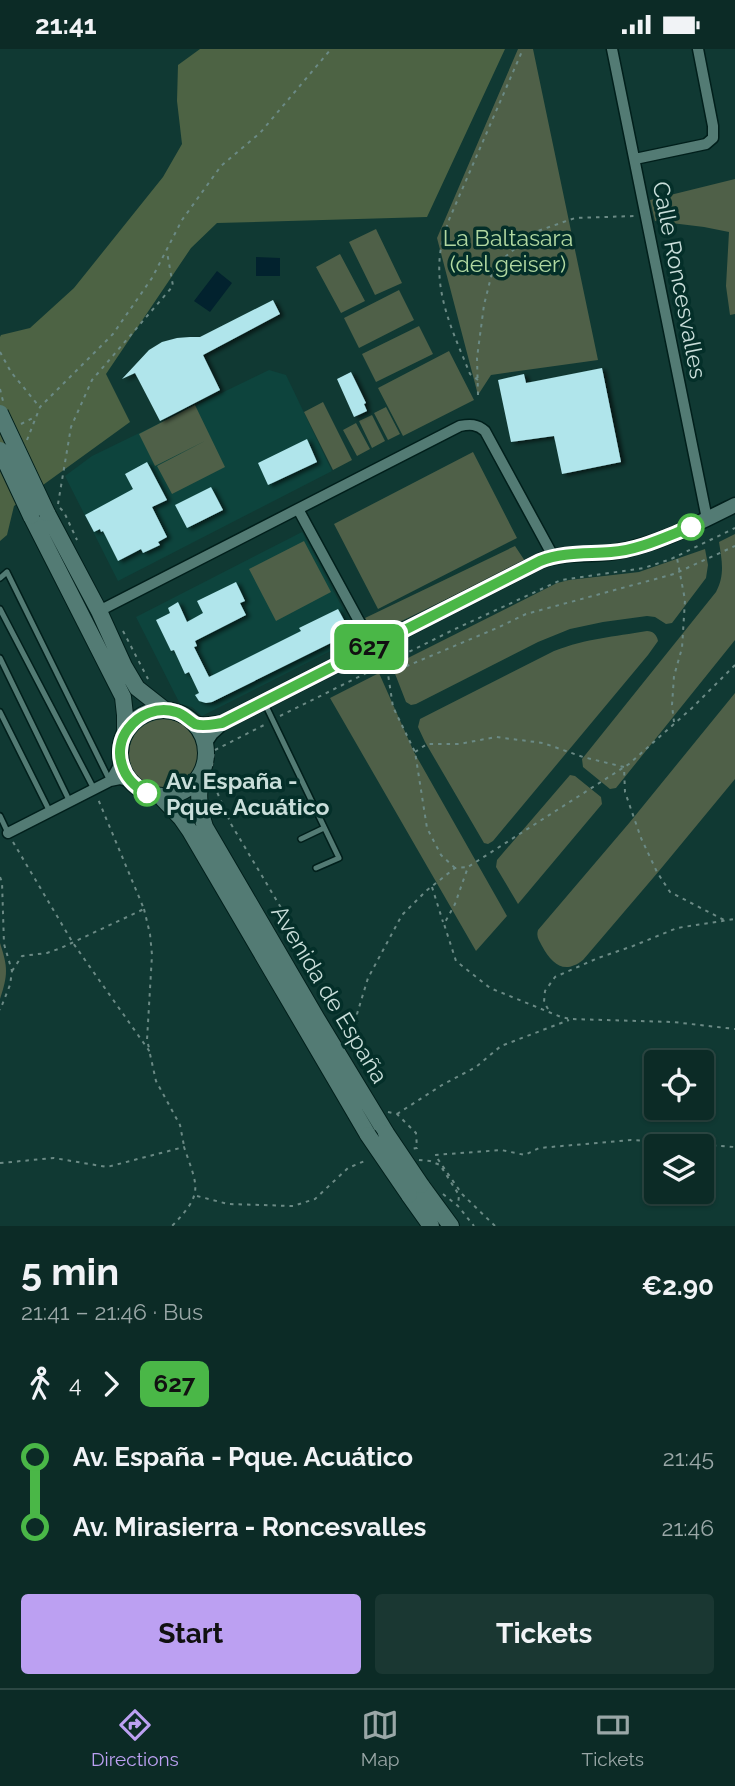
<!DOCTYPE html>
<html lang="en">
<head>
<meta charset="utf-8">
<style>
  body { margin:0; font-family:Raleway,sans-serif; background:#1a3732; color:#f1f3f6; height:100vh; display:flex; flex-direction:column; font-size:26px; white-space:nowrap }
  * { box-sizing:border-box; margin:0 }
  p { font-size:23px; color:#9aa7a7 }
  .icon { flex:none; width:38px; height:38px; fill:none; stroke:currentColor; stroke-width:2; stroke-linecap:round; stroke-linejoin:round }
  .map { position:relative; height:1177px; overflow:hidden }
  .side { display:flex; flex-direction:column; background:#0c2b26; flex:1 }
  .side>* { flex:none }
  .badge { padding:0 14px; border-radius:10px; font-size:24px; line-height:46px }
  .controls { position:absolute; left:644px; top:1001px; display:grid; gap:14px }
  .controls a { display:grid; place-items:center; width:70px; height:70px; border-radius:7px; background:#0c2b26; box-shadow:0 2px 5px #0004,0 0 0 2px #2c4743; font-size:35px }
  .map>.badge { position:absolute; translate:-50% -50%; box-shadow:0 0 0 4px #fff }
  .legs { display:flex; align-items:center; gap:10px; height:77px; padding:0 21px; font-size:23px }
  .legs p { margin-inline-start:auto }
  .head { display:flex; align-items:center; justify-content:space-between; height:119px; padding:0 21px }
  h1 { font-size:38px; font-weight:700; line-height:52px }
  .action { display:flex; gap:14px; margin-top:auto; padding:14px 21px }
  .action a { flex:1; height:80px; border-radius:7px; background:#bca0f2; color:#111; font-size:28px; font-weight:700; line-height:80px; text-align:center }
  .action a+a { background:#1a3732; color:#f1f3f6 }
  ul { padding:0 21px; list-style:none }
  li { display:flex; align-items:center; gap:24px; height:70px; font-size:26px }
  li i { display:grid; place-items:center; width:10px; height:100%; margin:0 9px; background:currentColor }
  li i::after { content:''; width:18px; height:18px; margin:-9px; border:5px solid; border-radius:50%; background:#0c2b26 }
  li p { margin-inline-start:auto }
  li:first-child i { background:linear-gradient(#0000 50%,currentColor 0) }
  li:last-child i { background:linear-gradient(currentColor 50%,#0000 0) }
  .status { display:flex; justify-content:space-between; align-items:center; height:49px; padding:0 35px; background:#0c2b26; direction:ltr }
  .status svg { height:19px; fill:currentColor }
  .tabs { display:flex; justify-content:space-around; align-items:center; height:98px; border-top:2px solid #2c4743; background:#0c2b26; font-size:19px; color:#9aa7a7 }
  .tabs a { display:grid; justify-items:center; gap:4px }
  .tabs .on { color:#bca0f2 }
  .map>svg:first-child { display:block }
  .built { fill:#0d443d }
  .green { fill:#4f6048 }
  .forest { fill:#4d6344 }
  .water { fill:#02222e }
  .building { fill:#b0e5eb; filter:url(#shadow) }
  .lines { fill:none; stroke-linecap:round; stroke-linejoin:round }
  .service-casing { stroke:#011f1b; stroke-width:8 }
  .minor-casing { stroke:#011f1b; stroke-width:13 }
  .tertiary-casing { stroke:#011f1b; stroke-width:17 }
  .secondary-casing { stroke:#011f1b; stroke-width:18 }
  .path { stroke:#6b8a85; stroke-width:2; stroke-dasharray:3.5 5; stroke-linecap:butt }
  .service { stroke:#537b74; stroke-width:5 }
  .minor { stroke:#537b74; stroke-width:10 }
  .tertiary { stroke:#537b74; stroke-width:14 }
  .secondary { stroke:#537b74; stroke-width:16 }
  .secondary-bridge-casing { stroke:#011f1b; stroke-width:18; stroke-linecap:butt }
  .secondary-bridge { stroke:#537b74; stroke-width:16 }
  .line-1-casing { stroke:#fff; stroke-width:16 }
  .line-1 { stroke:#4ab747; stroke-width:10 }
  .stop-1-dot { fill:#fff; stroke:#4ab747; stroke-width:3.5 }
  .labels { text-anchor:middle; dominant-baseline:central; stroke-width:7; stroke-linejoin:round; paint-order:stroke }
  .park-label { font-size:23px; fill:#b1d8a1; stroke:#042f29 }
  .street-label { font-size:23px; fill:#c9deda; stroke:#042f29 }
  .stop-label { font-size:23px; font-weight:bold; fill:#c9deda; stroke:#042f29; text-anchor:start }
</style>
</head>
<body>
<div class="status"><b>21:41</b><svg viewBox="0 0 49 12"><path d="M0 12V9h3v3zM5 12V6h3v6zM10 12V3h3v9zM15 12V0h3v12zM26 1h20v11H26zM47 4h2v5h-2z"/></svg></div>
<div class="map">
<svg width="735" height="1177" viewBox="0 0 735 1177">
  <defs>
    <filter id="shadow"><feDropShadow dx="4" dy="2" stdDeviation="2" flood-color="#0009"/></filter>
  </defs>
  <rect width="100%" height="100%" fill="#103933"/>
  <path class="built" d="M269,321L286,326L332,422L118,532L65,427L92,407Z
    M302,483L358,588L202,667L192,658L180,655L136,568Z"/>
  <path class="green" d="M518,0H533L598,311L491,326L478,346L437,189Z
    M735,130V265L730,266L726,237L729,183L704,178L655,172L650,151Z
    M376,180L402,234L375,246L349,193Z
    M340,205L365,252L341,264L316,218Z
    M399,241L414,271L359,299L344,269Z
    M419,277L433,305L376,333L362,305Z
    M449,302L474,351L403,387L378,339Z
    M323,353L352,411L333,421L304,363Z
    M195,356L225,418L172,445L157,417L205,392L155,417L139,385Z
    M386,358L400,385L388,391L374,364Z
    M372,366L385,392L372,399L359,372Z
    M356,374L370,400L357,407L343,381Z
    M473,403L517,489L378,560L334,475Z
    M735,485V591L616,739L610,740L583,718L582,710L716,543C725,526 722,512 719,493Z
    M304,492L331,543L276,572L249,520Z
    M515,497L525,512L375,585L365,569Z
    M705,500L708,516L706,529L672,574L666,575L655,568L647,567L603,573L570,580L538,593L416,655L411,656L406,653L392,617L557,534L569,531L639,523Z
    M647,582C653,582 657,586 658,592L648,606L493,792L488,795L484,794L425,693L418,678L420,670L554,602C588,589 613,588 647,582Z
    M379,624L414,703L507,867L476,902L330,649Z
    M735,644V730L659,822L583,911C564,926 552,915 542,897C539,891 536,888 538,881L630,773Z
    M129 705a35 35 0 1 1 70 0a35 35 0 1 1-70 0Z
    M570,726L575,727L601,748L602,755L518,855L496,818L497,811Z
    M0,894C8,919 8,925 0,950Z"/>
  <path class="forest" d="M200,0H505L427,168L217,174L191,199L106,325L130,373L14,457L7,486L0,492V288L1,286L30,279L74,239L163,128L182,95L177,52L178,16Z"/>
  <path class="water" d="M256,208L280,209V227H256Z
    M217,222L232,234L210,263L194,252Z"/>
  <path class="building" d="M273,251L280,265L203,306L220,341L160,372L135,324L122,330L149,301L162,293L177,289L190,288H200Z
    M602,319L621,413L562,425L554,387L511,393L498,331L524,325L526,334Z
    M351,323L366,354L364,355L367,362L354,368L337,330Z
    M307,390L317,413L268,436L258,414Z
    M147,413L167,451L152,458L167,488L158,493L160,496L143,504L141,500L118,512L103,482L101,483L100,480L94,483L85,466L133,440L125,425Z
    M211,438L223,461L187,479L175,456Z
    M236,533L245,552L240,554L246,566L195,592L197,597L194,598L209,628L301,582L299,579L338,560L351,584L212,653L206,654L199,652L195,646L199,644L189,623L185,625L174,601L171,602L156,571L170,564L168,559L178,553L187,573L203,564L197,552Z"/>
  <g class="lines">
    <defs>
      <path id="service" d="M0,529L7,523L110,732
        M0,560L94,740
        M0,609L70,753
        M265,655L339,809L316,819
        M0,663L50,763
        M0,767L8,784
        M301,790L324,779"/>
      <path id="minor" d="M612,0L707,470
        M635,110L706,95L713,89V77L698,0
        M99,562L298,460
        M372,596L298,460L460,377C470,375 477,375 485,382L553,507
        M110,732L121,713
        M8,784L110,732L120,730L131,733"/>
      <path id="tertiary" d="M195,675L206,676L221,674
        M205,693L211,684L222,674L540,512C566,502 588,507 614,503C657,496 697,475 735,456"/>
      <path id="secondary" d="M47,464L99,562L124,617L137,639L165,661
        M31,467L123,648L125,666V683
        M120 704a43 43 0 1 1 86 0a43 43 0 1 1-86 0Z
        M202,724C197,744 199,759 205,778L317,970L386,1084
        M161,748L181,769L190,782L368,1086
        M421,1136L451,1177
        M409,1146L431,1177"/>
    </defs>
    <use href="#service" class="service-casing"/>
    <use href="#minor" class="minor-casing"/>
    <use href="#tertiary" class="tertiary-casing"/>
    <use href="#secondary" class="secondary-casing"/>
    <path class="path" d="M0,303L11,323L38,356
      M478,331L470,325C454,285 433,244 441,199C442,190 446,181 448,173L523,0
      M0,340L3,352
      M478,346L477,309L484,256L492,224L505,208L535,183L575,169L634,167
      M21,375L35,368
      M27,391L40,358L113,285L152,229L182,171L221,117L260,84L331,0
      M58,455L71,378L92,331L173,237L167,203
      M60,459L64,463L77,491
      M123,582L148,630
      M735,616L692,659L629,715L468,818L455,855L444,875L456,912L490,939L561,968L570,970L673,973L735,980
      M177,656L191,662
      M280,667L453,581L561,531L644,519L671,510L735,479
      M674,673L672,656L674,627L682,599L685,551L677,509
      M215,701L266,675
      M415,703L427,695H459L496,688L543,694L583,708L624,718L625,743L641,789L657,823L670,843L724,871
      M212,717L214,702
      M214,736L231,775L308,904L358,992L359,999L357,1008
      M13,793L73,894L150,1003
      M455,819L441,806L427,779L415,703L393,658L388,625L497,579L526,565L674,525L735,497
      M0,828L2,833L4,895L12,922L10,936L0,961
      M432,838L443,873
      M144,860L150,885L152,906L147,991L149,999
      M12,922L22,907L47,904L61,899L144,860L98,750
      M548,960L544,953L545,942L555,928L598,909L633,897L677,879L735,870
      M358,991L357,965L368,929L402,866L426,842L455,819L467,818
      M150,1005L156,1032L180,1076L184,1097
      M388,1063L397,1065L416,1084L417,1099L411,1100
      M397,1065L442,1036L476,1018L501,997L569,971
      M419,1111L430,1112L440,1116L459,1146L458,1157
      M0,1114L54,1109L107,1118L184,1098C198,1139 204,1144 172,1177
      M443,1145L458,1157L474,1177
      M197,1147L228,1155L293,1157L315,1150L348,1119L367,1111
      M495,1177L462,1145L435,1106L501,1101L525,1106L539,1099L631,1091L735,1098"/>
    <use href="#service" class="service"/>
    <use href="#minor" class="minor"/>
    <use href="#tertiary" class="tertiary"/>
    <use href="#secondary" class="secondary"/>
    <defs>
      <path id="secondary-bridge" d="M0,364L47,464
        M0,401L31,467
        M386,1084L421,1136
        M368,1086L409,1146"/>
    </defs>
    <use href="#secondary-bridge" class="secondary-bridge-casing"/>
    <use href="#secondary-bridge" class="secondary-bridge"/>
  </g>
  <g class="lines">
    <defs>
      <path id="line-1" d="M147,744C135,738 126,730 122,716C118,704 120,690 128,680C139,665 158,657 176,663C184,665 188,671 195,675C203,678 214,675 222,674L540,512C563,503 586,505 611,503C639,501 665,488 691,478"/>
    </defs>
    <use href="#line-1" class="line-1-casing"/>
    <use href="#line-1" class="line-1"/>
  </g>
  <g class="stop-1-dot">
    <circle cx="691" cy="478" r="12"/>
    <circle cx="147" cy="744" r="12"/>
  </g>
  <g class="labels">
    <g class="park-label">
      <text x="508" y="188">La Baltasara<tspan x="508" dy="26">(del geiser)</tspan></text>
    </g>
    <g class="street-label">
      <text transform="translate(680 231) rotate(79)">Calle Roncesvalles</text>
      <text transform="translate(330 945) rotate(59)">Avenida de España</text>
    </g>
    <g class="stop-label">
      <text x="166" y="731">Av. España -<tspan x="166" dy="26">Pque. Acuático</tspan></text>
    </g>
  </g>
</svg>
<div class="controls">
<a><svg class="icon" aria-label="locate" viewBox="0 0 24 24"><circle cx="12" cy="12" r="6"/><path d="M12 2v4M12 18v4M2 12h4M18 12h4"/></svg></a>
<a><svg class="icon" aria-label="layers" viewBox="0 0 24 24"><path d="M12 4l9 5-9 5-9-5zM3 14l9 5 9-5"/></svg></a>
</div>
<b class="badge" style="left:369px;top:598px;background:#4ab747;color:#111">627</b>
</div>
<section class="side">
<div class="head"><div><h1>5 min</h1><p>21:41 – 21:46 · Bus</p></div><b>€2.90</b></div>
<div class="legs"><svg class="icon" aria-label="walk" viewBox="0 0 24 24"><circle cx="13" cy="4" r="2"/><path d="M13 8l-2 6 4 7M11 14l-3 7M7 12l3-4h3l4 4"/></svg>4<svg class="icon" aria-label="forward" viewBox="0 0 24 24"><path d="M9 5l7 7-7 7"/></svg><b class="badge" style="background:#4ab747;color:#111">627</b></div>
<ul>
<li><i style="color:#4ab747"></i><b>Av. España - Pque. Acuático</b><p>21:45</p></li>
<li><i style="color:#4ab747"></i><b>Av. Mirasierra - Roncesvalles</b><p>21:46</p></li>
</ul>
<div class="action"><a>Start</a><a>Tickets</a></div>
</section>
<nav class="tabs">
<a class="on"><svg class="icon" aria-label="directions" viewBox="0 0 24 24"><path d="M12 3l9 9-9 9-9-9zM9 14v-3h6M13 9l2 2-2 2"/></svg>Directions</a>
<a><svg class="icon" aria-label="map" viewBox="0 0 24 24"><path d="M3 6l6-2 6 2 6-2v14l-6 2-6-2-6 2zM9 4v14M15 6v14"/></svg>Map</a>
<a><svg class="icon" aria-label="tickets" viewBox="0 0 24 24"><path d="M3 7h18v10H3zM15 7v10"/></svg>Tickets</a>
</nav>
</body>
</html>
